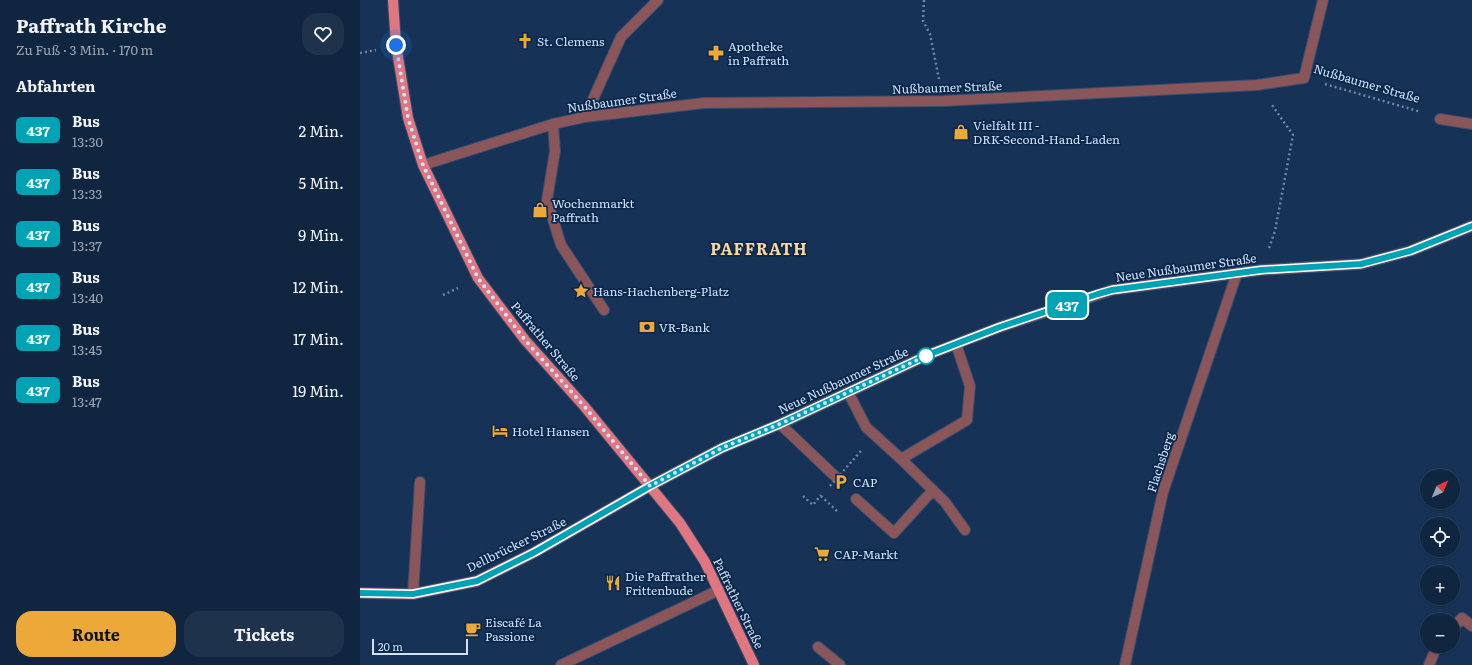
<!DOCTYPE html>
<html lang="de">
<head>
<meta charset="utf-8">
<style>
  body { margin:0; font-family:Literata,serif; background:#1e324b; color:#f1f3f6; height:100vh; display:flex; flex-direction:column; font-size:15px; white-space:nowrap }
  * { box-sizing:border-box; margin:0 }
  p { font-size:13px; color:#9ca5b1 }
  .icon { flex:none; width:22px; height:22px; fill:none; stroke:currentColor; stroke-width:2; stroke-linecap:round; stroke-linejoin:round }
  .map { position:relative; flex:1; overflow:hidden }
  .details { display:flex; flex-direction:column; background:#102640; width:360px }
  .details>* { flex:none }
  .badge { padding:0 8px; border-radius:6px; font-size:14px; line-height:26px }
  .needle { width:26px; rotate:44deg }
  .tools { position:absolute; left:1060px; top:469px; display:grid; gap:8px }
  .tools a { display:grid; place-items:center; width:40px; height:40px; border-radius:50%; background:#102640; box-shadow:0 1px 3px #0004,0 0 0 1px #304359; font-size:20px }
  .scale { position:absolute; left:12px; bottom:10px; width:96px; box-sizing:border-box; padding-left:4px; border:2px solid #d0e1f8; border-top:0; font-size:11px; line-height:14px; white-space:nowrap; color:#d0e1f8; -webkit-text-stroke:3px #0b274b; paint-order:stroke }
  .you { position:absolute; width:20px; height:20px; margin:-10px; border:3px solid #fff; border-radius:50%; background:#1a73e8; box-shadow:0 0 0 6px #1a73e833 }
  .map>.badge { position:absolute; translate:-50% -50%; box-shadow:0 0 0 2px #fff }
  h2 { padding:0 16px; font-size:15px; line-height:36px }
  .round { display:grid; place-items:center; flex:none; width:42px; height:42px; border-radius:16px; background:#1e324b }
  .headline { display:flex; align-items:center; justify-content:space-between; height:68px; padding:0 16px }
  h1 { font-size:19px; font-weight:700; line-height:30px }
  .primary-button { display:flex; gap:8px; margin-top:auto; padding:8px 16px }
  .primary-button a { flex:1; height:46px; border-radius:16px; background:#eca93a; color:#111; font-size:16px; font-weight:700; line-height:46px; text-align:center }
  .primary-button a+a { background:#1e324b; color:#f1f3f6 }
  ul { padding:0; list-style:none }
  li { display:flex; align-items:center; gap:12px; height:52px; padding:0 16px }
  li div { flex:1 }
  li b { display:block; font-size:15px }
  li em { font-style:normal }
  li .badge { min-width:44px; font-weight:700; text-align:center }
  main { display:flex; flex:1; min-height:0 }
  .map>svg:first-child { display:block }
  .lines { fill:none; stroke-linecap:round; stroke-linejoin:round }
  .minor-casing { stroke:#344e70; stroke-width:12 }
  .major-casing { stroke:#344e70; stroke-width:12 }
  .path { stroke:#6f86a3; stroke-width:2.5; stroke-dasharray:2 3; stroke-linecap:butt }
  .minor { stroke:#8a5659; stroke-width:10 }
  .major { stroke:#e0767f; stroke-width:10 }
  .path-bridge { stroke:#6f86a3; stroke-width:2.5; stroke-dasharray:2 3; stroke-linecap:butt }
  .line-casing { stroke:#fff; stroke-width:9 }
  .line { stroke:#00a3b4; stroke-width:6 }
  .walk { stroke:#d0e1f8; stroke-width:4; stroke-dasharray:0 7.2 }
  .stop-dot { fill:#fff; stroke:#00a3b4; stroke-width:2 }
  .labels { text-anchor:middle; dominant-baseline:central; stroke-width:3.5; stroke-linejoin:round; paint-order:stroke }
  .poi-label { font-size:12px; fill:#d0e1f8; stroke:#0b274b; text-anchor:start }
  .street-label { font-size:12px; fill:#d0e1f8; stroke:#0b274b }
  .district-label { font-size:16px; font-weight:bold; letter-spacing:1px; fill:#fcd6a1; stroke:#0b274b }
</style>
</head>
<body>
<main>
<section class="details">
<div class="headline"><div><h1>Paffrath Kirche</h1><p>Zu Fuß · 3 Min. · 170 m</p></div><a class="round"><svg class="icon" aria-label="heart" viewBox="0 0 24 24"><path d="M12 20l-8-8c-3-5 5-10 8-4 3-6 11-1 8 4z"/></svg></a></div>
<h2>Abfahrten</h2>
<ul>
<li><span class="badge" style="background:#00a3b4;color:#fff">437</span><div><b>Bus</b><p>13:30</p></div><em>2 Min.</em></li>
<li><span class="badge" style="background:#00a3b4;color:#fff">437</span><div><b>Bus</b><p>13:33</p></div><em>5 Min.</em></li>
<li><span class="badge" style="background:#00a3b4;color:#fff">437</span><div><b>Bus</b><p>13:37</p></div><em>9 Min.</em></li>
<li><span class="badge" style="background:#00a3b4;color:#fff">437</span><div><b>Bus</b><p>13:40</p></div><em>12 Min.</em></li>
<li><span class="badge" style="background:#00a3b4;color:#fff">437</span><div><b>Bus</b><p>13:45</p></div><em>17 Min.</em></li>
<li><span class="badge" style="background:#00a3b4;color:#fff">437</span><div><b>Bus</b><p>13:47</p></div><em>19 Min.</em></li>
</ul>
<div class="primary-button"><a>Route</a><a>Tickets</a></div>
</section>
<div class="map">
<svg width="1112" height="665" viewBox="0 0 1112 665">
  <rect width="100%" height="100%" fill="#163256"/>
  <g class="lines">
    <defs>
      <path id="minor" d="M225,117L261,37L298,0
        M1080,119L1112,124
        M193,124L195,151L187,200L201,245L244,310
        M63,165L193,124L225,117L344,103L583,101L897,85L944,78L963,0
        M488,392L506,427L541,459L607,420L610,386L596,344
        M420,424L479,480
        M541,459L585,502L605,530
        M290,486L362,448L420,424L570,354L640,327L752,290L901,270L1001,264L1050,251L1112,226
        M496,499L534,533L573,490
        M53,594L60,482
        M1093,628L1102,618L1112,626
        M458,647L480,665
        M201,665L359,590
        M765,665L803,492L877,273
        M1069,665L1077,646"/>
      <path id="major" d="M33,0L36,45L48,118L63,165L118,278L165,340L224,406L320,523L345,562L394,665
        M0,593L53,594L117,581L175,552L290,486"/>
    </defs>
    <use href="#minor" class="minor-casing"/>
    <use href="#major" class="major-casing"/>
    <path class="path" d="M564,0L563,21L570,34L579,79
      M0,53L16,50
      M965,84L1061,112
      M909,248L915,231L933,135L912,105
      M83,295L98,288
      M493,460L501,451
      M443,496L453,505L461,495
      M461,496L477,511"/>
    <use href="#minor" class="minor"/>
    <use href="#major" class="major"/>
    <path class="path-bridge" d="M470,486L493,460"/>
  </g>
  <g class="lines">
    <defs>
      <path id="line" d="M0,593L53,594L117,581L175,552L290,486L362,448L420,424L570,354L640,327L738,294L752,290L901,270L1001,264L1050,251L1112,226"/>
    </defs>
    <use href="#line" class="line-casing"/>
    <use href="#line" class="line"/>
    <path class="walk" d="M36,45L48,118L63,165L118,278L165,340L224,406L290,486L362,448L420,424L570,354L566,356"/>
  </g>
  <defs>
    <symbol id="church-bare" viewBox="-9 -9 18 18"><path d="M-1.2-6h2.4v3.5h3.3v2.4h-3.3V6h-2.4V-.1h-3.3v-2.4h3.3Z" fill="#eca93a" stroke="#0b274b" stroke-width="2.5" paint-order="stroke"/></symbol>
    <symbol id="pharmacy-bare" viewBox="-9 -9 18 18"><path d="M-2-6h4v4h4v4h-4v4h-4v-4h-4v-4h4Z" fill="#eca93a" stroke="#0b274b" stroke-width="2.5" paint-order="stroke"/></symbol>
    <symbol id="shop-bare" viewBox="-9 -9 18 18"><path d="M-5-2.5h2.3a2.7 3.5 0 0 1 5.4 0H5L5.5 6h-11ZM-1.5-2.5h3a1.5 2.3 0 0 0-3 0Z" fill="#eca93a" stroke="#0b274b" stroke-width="2.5" paint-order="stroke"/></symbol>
    <symbol id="sight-bare" viewBox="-9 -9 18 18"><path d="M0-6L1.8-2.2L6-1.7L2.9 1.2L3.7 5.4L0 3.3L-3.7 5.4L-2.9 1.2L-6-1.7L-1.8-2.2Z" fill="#eca93a" stroke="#0b274b" stroke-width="2.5" paint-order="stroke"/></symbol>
    <symbol id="bank-bare" viewBox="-9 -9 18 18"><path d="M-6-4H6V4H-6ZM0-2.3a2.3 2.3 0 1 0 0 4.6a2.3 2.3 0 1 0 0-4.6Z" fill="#eca93a" stroke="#0b274b" stroke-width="2.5" paint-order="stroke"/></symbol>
    <symbol id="hotel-bare" viewBox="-9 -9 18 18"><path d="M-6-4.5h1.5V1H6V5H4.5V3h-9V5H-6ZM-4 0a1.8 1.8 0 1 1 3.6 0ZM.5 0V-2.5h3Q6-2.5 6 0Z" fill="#eca93a" stroke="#0b274b" stroke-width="2.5" paint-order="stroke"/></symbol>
    <symbol id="parking-bare" viewBox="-9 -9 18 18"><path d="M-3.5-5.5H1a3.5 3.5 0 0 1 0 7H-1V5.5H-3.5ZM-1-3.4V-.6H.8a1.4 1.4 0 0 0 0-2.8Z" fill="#eca93a" stroke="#0b274b" stroke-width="2.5" paint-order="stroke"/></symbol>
    <symbol id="supermarket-bare" viewBox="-9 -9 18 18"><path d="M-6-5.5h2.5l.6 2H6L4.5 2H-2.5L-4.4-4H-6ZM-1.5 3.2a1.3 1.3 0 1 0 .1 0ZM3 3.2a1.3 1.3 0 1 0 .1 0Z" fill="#eca93a" stroke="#0b274b" stroke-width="2.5" paint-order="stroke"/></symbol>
    <symbol id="restaurant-bare" viewBox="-9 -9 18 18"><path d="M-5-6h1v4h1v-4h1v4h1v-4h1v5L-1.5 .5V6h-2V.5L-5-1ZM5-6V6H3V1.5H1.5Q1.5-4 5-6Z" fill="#eca93a" stroke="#0b274b" stroke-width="2.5" paint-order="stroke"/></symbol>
    <symbol id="cafe-bare" viewBox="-9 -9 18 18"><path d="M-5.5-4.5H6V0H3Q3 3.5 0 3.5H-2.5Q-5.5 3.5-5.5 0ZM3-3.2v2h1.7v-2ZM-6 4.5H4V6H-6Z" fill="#eca93a" stroke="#0b274b" stroke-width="2.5" paint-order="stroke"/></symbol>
  </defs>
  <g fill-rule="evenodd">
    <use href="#church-bare" x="154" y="30" width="22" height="22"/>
    <use href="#pharmacy-bare" x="345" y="42" width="22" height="22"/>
    <use href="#shop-bare" x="590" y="121" width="22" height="22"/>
    <use href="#shop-bare" x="169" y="199" width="22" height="22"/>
    <use href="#sight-bare" x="210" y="280" width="22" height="22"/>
    <use href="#bank-bare" x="276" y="316" width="22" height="22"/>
    <use href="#hotel-bare" x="129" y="420" width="22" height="22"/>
    <use href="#parking-bare" x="470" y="471" width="22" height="22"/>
    <use href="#supermarket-bare" x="451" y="543" width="22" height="22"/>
    <use href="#restaurant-bare" x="242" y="572" width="22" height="22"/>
    <use href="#cafe-bare" x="102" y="618" width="22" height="22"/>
  </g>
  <circle class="stop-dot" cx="566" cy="356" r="8"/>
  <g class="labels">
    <g class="poi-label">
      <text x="177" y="41">St. Clemens</text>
      <text x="368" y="46">Apotheke<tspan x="368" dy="14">in Paffrath</tspan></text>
      <text x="613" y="125">Vielfalt III -<tspan x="613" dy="14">DRK-Second-Hand-Laden</tspan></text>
      <text x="192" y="203">Wochenmarkt<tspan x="192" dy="14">Paffrath</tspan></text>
      <text x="233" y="291">Hans-Hachenberg-Platz</text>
      <text x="299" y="327">VR-Bank</text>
      <text x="152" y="431">Hotel Hansen</text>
      <text x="493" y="482">CAP</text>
      <text x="474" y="554">CAP-Markt</text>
      <text x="265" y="576">Die Paffrather<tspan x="265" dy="14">Frittenbude</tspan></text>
      <text x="125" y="622">Eiscafé La<tspan x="125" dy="14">Passione</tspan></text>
    </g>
    <g class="street-label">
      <text transform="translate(1007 83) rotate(16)">Nußbaumer Straße</text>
      <text transform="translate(587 87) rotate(-2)">Nußbaumer Straße</text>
      <text transform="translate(262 100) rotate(-8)">Nußbaumer Straße</text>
      <text transform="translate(826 267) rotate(-8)">Neue Nußbaumer Straße</text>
      <text transform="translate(186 341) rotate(50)">Paffrather Straße</text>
      <text transform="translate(483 380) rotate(-25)">Neue Nußbaumer Straße</text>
      <text transform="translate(800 462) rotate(-72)">Flachsberg</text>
      <text transform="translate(156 544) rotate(-26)">Dellbrücker Straße</text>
      <text transform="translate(379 603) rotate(64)">Paffrather Straße</text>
    </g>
    <g class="district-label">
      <text x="399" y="248">PAFFRATH</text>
    </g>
  </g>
</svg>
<div class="tools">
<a><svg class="needle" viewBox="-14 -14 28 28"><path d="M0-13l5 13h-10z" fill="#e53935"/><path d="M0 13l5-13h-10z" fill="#9ca5b1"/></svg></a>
<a><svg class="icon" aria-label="locate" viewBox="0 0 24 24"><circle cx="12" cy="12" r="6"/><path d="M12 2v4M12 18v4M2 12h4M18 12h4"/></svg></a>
<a>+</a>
<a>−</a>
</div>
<div class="scale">20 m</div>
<div class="you" style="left:36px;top:45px"></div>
<b class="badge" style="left:707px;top:305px;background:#00a3b4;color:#fff">437</b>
</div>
</main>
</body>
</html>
